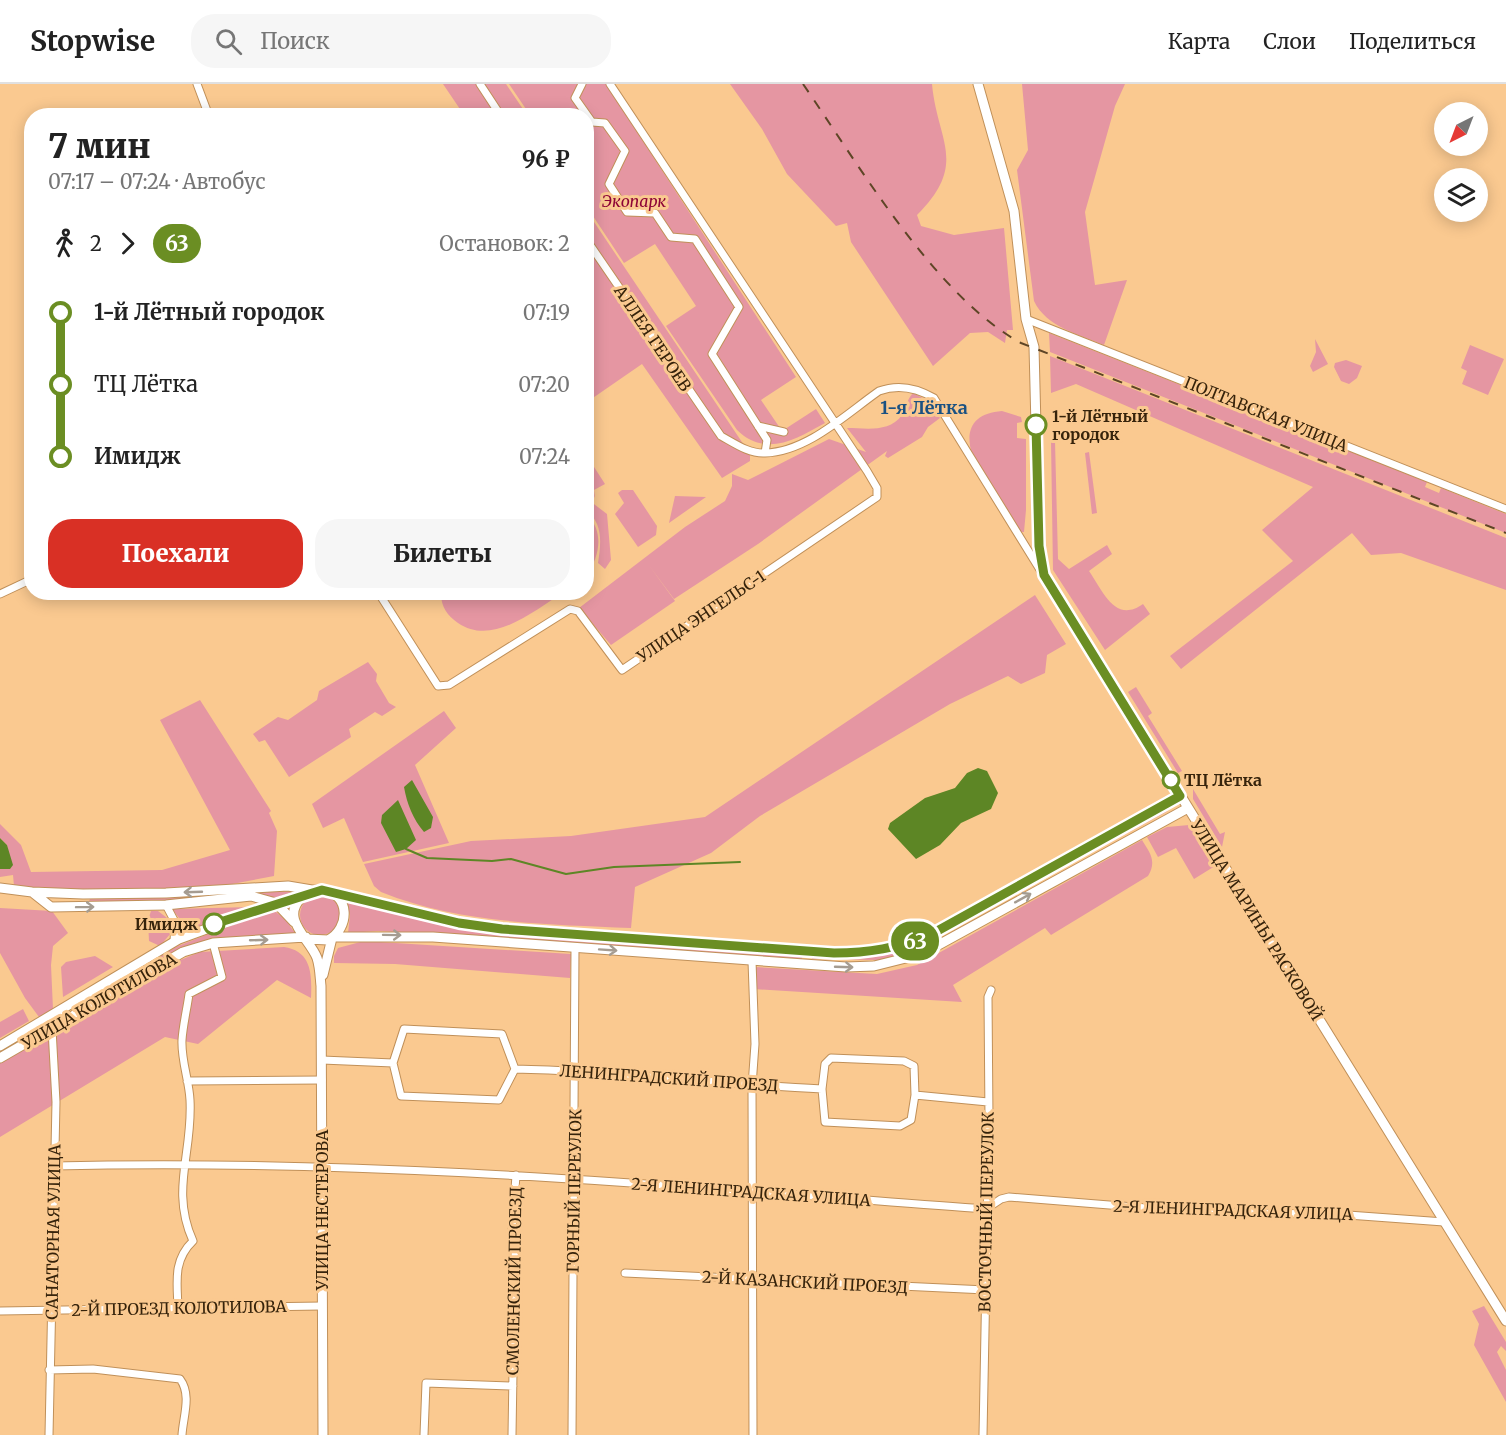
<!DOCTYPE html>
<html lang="ru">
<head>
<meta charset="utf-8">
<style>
  body { margin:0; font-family:Merriweather,serif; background:#f6f6f6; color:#222; height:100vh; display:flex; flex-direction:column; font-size:22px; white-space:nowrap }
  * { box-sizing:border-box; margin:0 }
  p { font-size:20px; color:#767676 }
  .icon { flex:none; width:33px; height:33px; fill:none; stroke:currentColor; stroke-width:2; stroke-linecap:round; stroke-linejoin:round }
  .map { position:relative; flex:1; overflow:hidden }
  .sheet { position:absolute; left:24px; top:24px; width:570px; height:492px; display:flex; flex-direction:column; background:#fff; border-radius:24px; box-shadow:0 3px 15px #0003 }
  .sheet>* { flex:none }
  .badge { padding:0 12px; border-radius:20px; font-size:21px; line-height:39px }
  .needle { width:39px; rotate:222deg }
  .buttons { position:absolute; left:1434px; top:18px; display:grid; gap:12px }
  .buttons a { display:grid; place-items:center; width:54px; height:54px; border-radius:50%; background:#fff; box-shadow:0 3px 15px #0003; font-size:30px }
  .map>.badge { position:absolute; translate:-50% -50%; box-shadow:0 0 0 3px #fff }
  .legs { display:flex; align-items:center; gap:9px; height:66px; padding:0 24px; font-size:20px }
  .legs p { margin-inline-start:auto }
  .head { display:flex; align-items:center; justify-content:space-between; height:102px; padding:0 24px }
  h1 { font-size:33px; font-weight:800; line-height:45px }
  .button { display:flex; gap:12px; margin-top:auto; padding:12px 24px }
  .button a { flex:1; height:69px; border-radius:24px; background:#d93025; color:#fff; font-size:24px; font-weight:800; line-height:69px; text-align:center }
  .button a+a { background:#f6f6f6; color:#222 }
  ul { padding:0 24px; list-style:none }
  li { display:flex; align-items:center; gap:21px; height:72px; font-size:22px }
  li i { display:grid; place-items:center; width:9px; height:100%; margin:0 8px; background:currentColor }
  li i::after { content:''; width:15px; height:15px; margin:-8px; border:4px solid; border-radius:50%; background:#fff }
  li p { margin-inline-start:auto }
  li:first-child i { background:linear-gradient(#0000 50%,currentColor 0) }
  li:last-child i { background:linear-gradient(currentColor 50%,#0000 0) }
  header { display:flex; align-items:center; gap:36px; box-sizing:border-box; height:84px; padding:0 30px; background:#fff; border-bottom:2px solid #e0e0e0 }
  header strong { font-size:28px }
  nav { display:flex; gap:33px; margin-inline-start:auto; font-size:21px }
  .search { width:420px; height:54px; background:#f6f6f6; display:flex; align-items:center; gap:15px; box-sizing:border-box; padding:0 21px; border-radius:24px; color:#767676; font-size:22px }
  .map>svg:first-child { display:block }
  .green { fill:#e596a2 }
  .water { fill:#5d8625 }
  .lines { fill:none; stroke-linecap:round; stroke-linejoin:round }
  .stream { stroke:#5d8625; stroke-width:2 }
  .minor-casing { stroke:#c09059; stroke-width:9 }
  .major-casing { stroke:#c09059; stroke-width:11 }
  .minor { stroke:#fff; stroke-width:7 }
  .major { stroke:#fff; stroke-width:9 }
  .rail { stroke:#5e4526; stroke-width:2; stroke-dasharray:10 10; stroke-linecap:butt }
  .oneway { stroke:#a59c91 }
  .line-1-casing { stroke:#fff; stroke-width:14 }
  .line-1 { stroke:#6b8e23; stroke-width:9 }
  .stop-1-dot { fill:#fff; stroke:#6b8e23; stroke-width:3 }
  .labels { text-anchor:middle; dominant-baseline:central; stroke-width:6; stroke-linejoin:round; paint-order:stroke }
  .park-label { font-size:16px; font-style:italic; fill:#8d0437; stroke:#fac990 }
  .street-label { font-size:16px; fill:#36230b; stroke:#fac990 }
  .stop-label { font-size:16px; font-weight:bold; fill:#36230b; stroke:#fac990; text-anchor:start }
  .neighbourhood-label { font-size:18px; font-weight:bold; fill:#1a5182; stroke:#fac990 }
</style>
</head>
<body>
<header>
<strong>Stopwise</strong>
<div class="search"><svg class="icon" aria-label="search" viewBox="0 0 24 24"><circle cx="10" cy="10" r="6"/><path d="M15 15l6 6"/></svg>Поиск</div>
<nav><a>Карта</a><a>Слои</a><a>Поделиться</a></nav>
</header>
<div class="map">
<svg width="1506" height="1351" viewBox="0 0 1506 1351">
  <rect width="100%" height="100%" fill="#fac990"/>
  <path class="green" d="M443,0H506L527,31H464Z
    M509,0H606L796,293L761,316L782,347L816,325L825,339C796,355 766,374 737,346L666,242L696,222L655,160L624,179L587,123L586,32L530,31Z
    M730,0H932C937,57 969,79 917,131L921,142L954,151L1004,144L1013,246H1007L1005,259L988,248L970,249L933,282L851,158L847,139L836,142L787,90L762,45Z
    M1022,0H1125L1115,22L1085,128L1095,201L1127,196L1104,261C1080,251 1046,243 1034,217L1017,86L1028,66Z
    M586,126L750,370V377L722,394L642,280L587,318Z
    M1049,249L1427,398L1425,403L1439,409L1441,404L1506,430V449L1050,268Z
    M1315,255L1328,280L1313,288L1310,282L1316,268Z
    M1470,261L1504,275L1488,311L1462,300L1467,287L1461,284Z
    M1050,272L1506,454V506L1401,469L1371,471L1352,449L1181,585L1170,572L1293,477L1262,446L1313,403L1076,300L1051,309Z
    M1346,276L1362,282L1357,294L1349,300L1341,297L1334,283L1335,279Z
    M913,309L930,318L940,334L928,343L922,353L888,374L885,372L887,367L758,460L674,515L648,480L675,517L611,561L579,524L685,443L725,417L732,402V390L748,396L829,355L866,368L847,344C866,344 889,349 902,331C907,324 906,316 913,309Z
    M1002,327L1021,333L1022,338L1017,339V354L1026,355V426L1024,448H1020L972,370C964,344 975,329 1002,327Z
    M1051,357H1055L1058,475L1069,485L1107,461L1112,470L1089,487C1103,507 1115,540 1143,520L1150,530L1105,566L1053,486Z
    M1089,368L1097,429L1092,430L1085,369Z
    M587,372L605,400L594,406L595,414L587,398Z
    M622,406H633L657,442L656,451L638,463L615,430L624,419L618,409Z
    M675,412L706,413L669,439Z
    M586,414L607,430L611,476L605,485L598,479C600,466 602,452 597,440C592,429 586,427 586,414Z
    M587,431C605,448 599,473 587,491Z
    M441,509V508L563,509C534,526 493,563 458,539C447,531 441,523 441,509Z
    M1035,511L1066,560L1047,571L1045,589L1021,600L1008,592L950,620L760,732L711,769L635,803L631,844C546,840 461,840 381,808L374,802L364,780L471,757L571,752L705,733Z
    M368,578L377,590L376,597L389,619L396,623L382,632L375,628L349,645L351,653L289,693L265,656L259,658L253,650L278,633L288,636L317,616L319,607Z
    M1136,603L1152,629L1148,632L1182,687L1178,689L1128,608Z
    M200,616L271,727L269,729L277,747L274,792L227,801L126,806L30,805L14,802L13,791L0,793V785H10L7,761L0,754V740L21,761L31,788L162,786L230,766L160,636Z
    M444,627L456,644L415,681L449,759L363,778L344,734L323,744L312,720Z
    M1193,705L1220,750L1225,748L1222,763L1193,715Z
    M1168,727L911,867L879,876L812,875L813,869L907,863L1155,730Z
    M1189,741L1215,782L1194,795L1176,764L1158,773L1147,753L1167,743Z
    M1142,756C1150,769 1157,777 1148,792L1051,851L1045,844L953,901L962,918L754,905L755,883L877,890L917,881Z
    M298,807L273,816L88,819L90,815Z
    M300 831a20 20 0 1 1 40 0a20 20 0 1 1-40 0Z
    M346,817L462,844L802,869V875L487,853L378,847L348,849L350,831Z
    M251,823L254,824L179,851V834L172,825Z
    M0,824L52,827L68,849L53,862L51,881L53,925L39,933L25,914L0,869Z
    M272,825L285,835L298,853L212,856L87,915L0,968V964L178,862Z
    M151,827H158L171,837V849L160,862L149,857L148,836Z
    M364,857L571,870L570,894L395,880L334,879V872L338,864Z
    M284,863C312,867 312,891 311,914L277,896L198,960L165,953L0,1053V979L178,877L200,868Z
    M95,872L113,883L63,913L61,883L66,878Z
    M23,925L29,937L0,954V938Z
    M1484,1222L1506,1258V1267L1501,1262L1497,1268L1506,1286V1318L1474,1261L1479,1240L1472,1227Z"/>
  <path class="water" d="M978,684L987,687L998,709L991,725L961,739L940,761L916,775L888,745L890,739L925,714L955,704L967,689Z
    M412,696L433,733L431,744L424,748C413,735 407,720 404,703Z
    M398,716L416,756L406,765L396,768L381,739L382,731Z
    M0,754L7,761L13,781L10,785H0Z"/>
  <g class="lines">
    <path class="stream" d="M406,765L427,774L492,777L511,775L566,790L614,783L740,778"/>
    <defs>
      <path id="minor" d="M197,0L209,32
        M480,0L501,32
        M582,0L575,14L592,38L605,39L625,67L609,100L627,128L655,129L671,153L695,155L739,223L712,270L767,356L765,369
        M586,155L721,352C734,359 749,370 765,369C807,368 846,330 879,307C898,300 917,304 934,314L1042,489
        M1026,235L1506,425
        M758,342L784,348
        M32,456V458
        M378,508L438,602L449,601L570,525L578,527L622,586L877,413V404L867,387L610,0
        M0,510L32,495
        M166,821L175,838L174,858
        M752,877L755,960L752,1002L753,1351
        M322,976L393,979L401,1012L499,1016L515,985C618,987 719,1000 822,1005L825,1038L900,1042L911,1036L915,1011L988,1018
        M393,979L404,945L502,950L515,985
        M187,997L322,996
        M822,1005L825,980L831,974L904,977L914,982L915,1011
        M54,1082C366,1074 676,1102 986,1125L1001,1115L1009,1113L1184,1127L1348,1131L1444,1138
        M625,1189L986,1206
        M178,1223C177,1198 173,1176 193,1157C170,1106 193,1069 190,1016C189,996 181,976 182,956C183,941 187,925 189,910L222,893L213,859
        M0,1227L322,1222
        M49,1286L93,1285L180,1295C192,1311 183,1333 182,1351
        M49,1351L56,1018L52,945
        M424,1351L426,1299L513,1302
        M512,1351L515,1165L512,1148L516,1091
        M572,1351L575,864
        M983,1351L989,1036L988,913L991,906"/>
      <path id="major" d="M978,0L1014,127L1026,235L1034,263L1039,463L1044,491L1506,1237
        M0,804L32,808L83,810L166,809L288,802L312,806
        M32,808L51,823L166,821L251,812L276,819L294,838
        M332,809L460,839L502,845L834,869C869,869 897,864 930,851L1181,712
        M334,853H433L846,883L874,882L922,870L1188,724
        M307,855L328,856C350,845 351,809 322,806C314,805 306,808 301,814C280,835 310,855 317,874C320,883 320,893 321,902L323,1351
        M323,891L332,854
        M0,962L179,855L305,809
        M0,974L183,868L213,859L306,853"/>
    </defs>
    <use href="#minor" class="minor-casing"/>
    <use href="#major" class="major-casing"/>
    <use href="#minor" class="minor"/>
    <use href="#major" class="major"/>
    <path class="rail" d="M803,0C859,81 935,212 1021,259L1506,449"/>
  </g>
  <defs><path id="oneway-shaft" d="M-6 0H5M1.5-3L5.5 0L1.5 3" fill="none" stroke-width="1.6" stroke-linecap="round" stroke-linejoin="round" transform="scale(1.5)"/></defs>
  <g class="oneway">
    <use href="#oneway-shaft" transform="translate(193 808) rotate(178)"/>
    <use href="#oneway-shaft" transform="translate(1023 814) rotate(-29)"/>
    <use href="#oneway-shaft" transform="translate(85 823) rotate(-1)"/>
    <use href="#oneway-shaft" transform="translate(392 851) rotate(1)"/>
    <use href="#oneway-shaft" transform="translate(259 856) rotate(-2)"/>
    <use href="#oneway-shaft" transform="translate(608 866) rotate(4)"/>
    <use href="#oneway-shaft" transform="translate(844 883) rotate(2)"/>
  </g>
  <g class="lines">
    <defs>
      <path id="line-1" d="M214,840L322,806L459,839L502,845L834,869C869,869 897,864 930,851L1180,712L1044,491L1039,462L1036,341"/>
    </defs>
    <use href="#line-1" class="line-1-casing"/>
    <use href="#line-1" class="line-1"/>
  </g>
  <g class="stop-1-dot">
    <circle cx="1036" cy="341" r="10"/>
    <circle cx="1171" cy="696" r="8"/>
    <circle cx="214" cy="840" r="10"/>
  </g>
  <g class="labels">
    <g class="park-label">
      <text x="634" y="117">Экопарк</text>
    </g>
    <g class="street-label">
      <text transform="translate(653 254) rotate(56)">АЛЛЕЯ ГЕРОЕВ</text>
      <text transform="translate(1266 330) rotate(22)">ПОЛТАВСКАЯ УЛИЦА</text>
      <text transform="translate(701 532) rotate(-34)">УЛИЦА ЭНГЕЛЬС-1</text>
      <text transform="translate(1257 836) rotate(58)">УЛИЦА МАРИНЫ РАСКОВОЙ</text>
      <text transform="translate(99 917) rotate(-30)">УЛИЦА КОЛОТИЛОВА</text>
      <text transform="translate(669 994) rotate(4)">ЛЕНИНГРАДСКИЙ ПРОЕЗД</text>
      <text transform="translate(574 1107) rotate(-89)">ГОРНЫЙ ПЕРЕУЛОК</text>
      <text transform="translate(751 1108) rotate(4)">2-Я ЛЕНИНГРАДСКАЯ УЛИЦА</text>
      <text transform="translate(322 1126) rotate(-90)">УЛИЦА НЕСТЕРОВА</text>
      <text transform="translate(1233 1126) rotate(2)">2-Я ЛЕНИНГРАДСКАЯ УЛИЦА</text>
      <text transform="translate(986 1128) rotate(-89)">ВОСТОЧНЫЙ ПЕРЕУЛОК</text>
      <text transform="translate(53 1148) rotate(-89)">САНАТОРНАЯ УЛИЦА</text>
      <text transform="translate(514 1197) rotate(-89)">СМОЛЕНСКИЙ ПРОЕЗД</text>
      <text transform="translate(805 1198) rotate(3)">2-Й КАЗАНСКИЙ ПРОЕЗД</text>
      <text transform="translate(179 1224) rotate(-1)">2-Й ПРОЕЗД КОЛОТИЛОВА</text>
    </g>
    <g class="stop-label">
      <text x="1052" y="332">1-й Лётный<tspan x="1052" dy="18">городок</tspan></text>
      <text x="1184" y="696">ТЦ Лётка</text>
      <text x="198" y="840" text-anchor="end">Имидж</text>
    </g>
    <g class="neighbourhood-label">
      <text x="924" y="323">1-я Лётка</text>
    </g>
  </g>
</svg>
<div class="buttons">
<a><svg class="needle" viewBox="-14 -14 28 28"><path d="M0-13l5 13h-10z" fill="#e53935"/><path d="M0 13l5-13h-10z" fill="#767676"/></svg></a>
<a><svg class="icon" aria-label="layers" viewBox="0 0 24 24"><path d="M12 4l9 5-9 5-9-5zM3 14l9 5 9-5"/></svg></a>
</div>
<b class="badge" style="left:915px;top:857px;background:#6b8e23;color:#fff">63</b>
<section class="sheet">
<div class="head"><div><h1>7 мин</h1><p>07:17 – 07:24 · Автобус</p></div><b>96 ₽</b></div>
<div class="legs"><svg class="icon" aria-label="walk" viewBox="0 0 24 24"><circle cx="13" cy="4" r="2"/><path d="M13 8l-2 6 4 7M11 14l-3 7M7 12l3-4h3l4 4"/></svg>2<svg class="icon" aria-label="forward" viewBox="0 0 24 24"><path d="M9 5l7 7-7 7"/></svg><b class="badge" style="background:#6b8e23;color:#fff">63</b><p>Остановок: 2</p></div>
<ul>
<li><i style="color:#6b8e23"></i><b>1-й Лётный городок</b><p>07:19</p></li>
<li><i style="color:#6b8e23"></i><span>ТЦ Лётка</span><p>07:20</p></li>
<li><i style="color:#6b8e23"></i><b>Имидж</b><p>07:24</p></li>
</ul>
<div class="button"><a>Поехали</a><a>Билеты</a></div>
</section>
</div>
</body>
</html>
